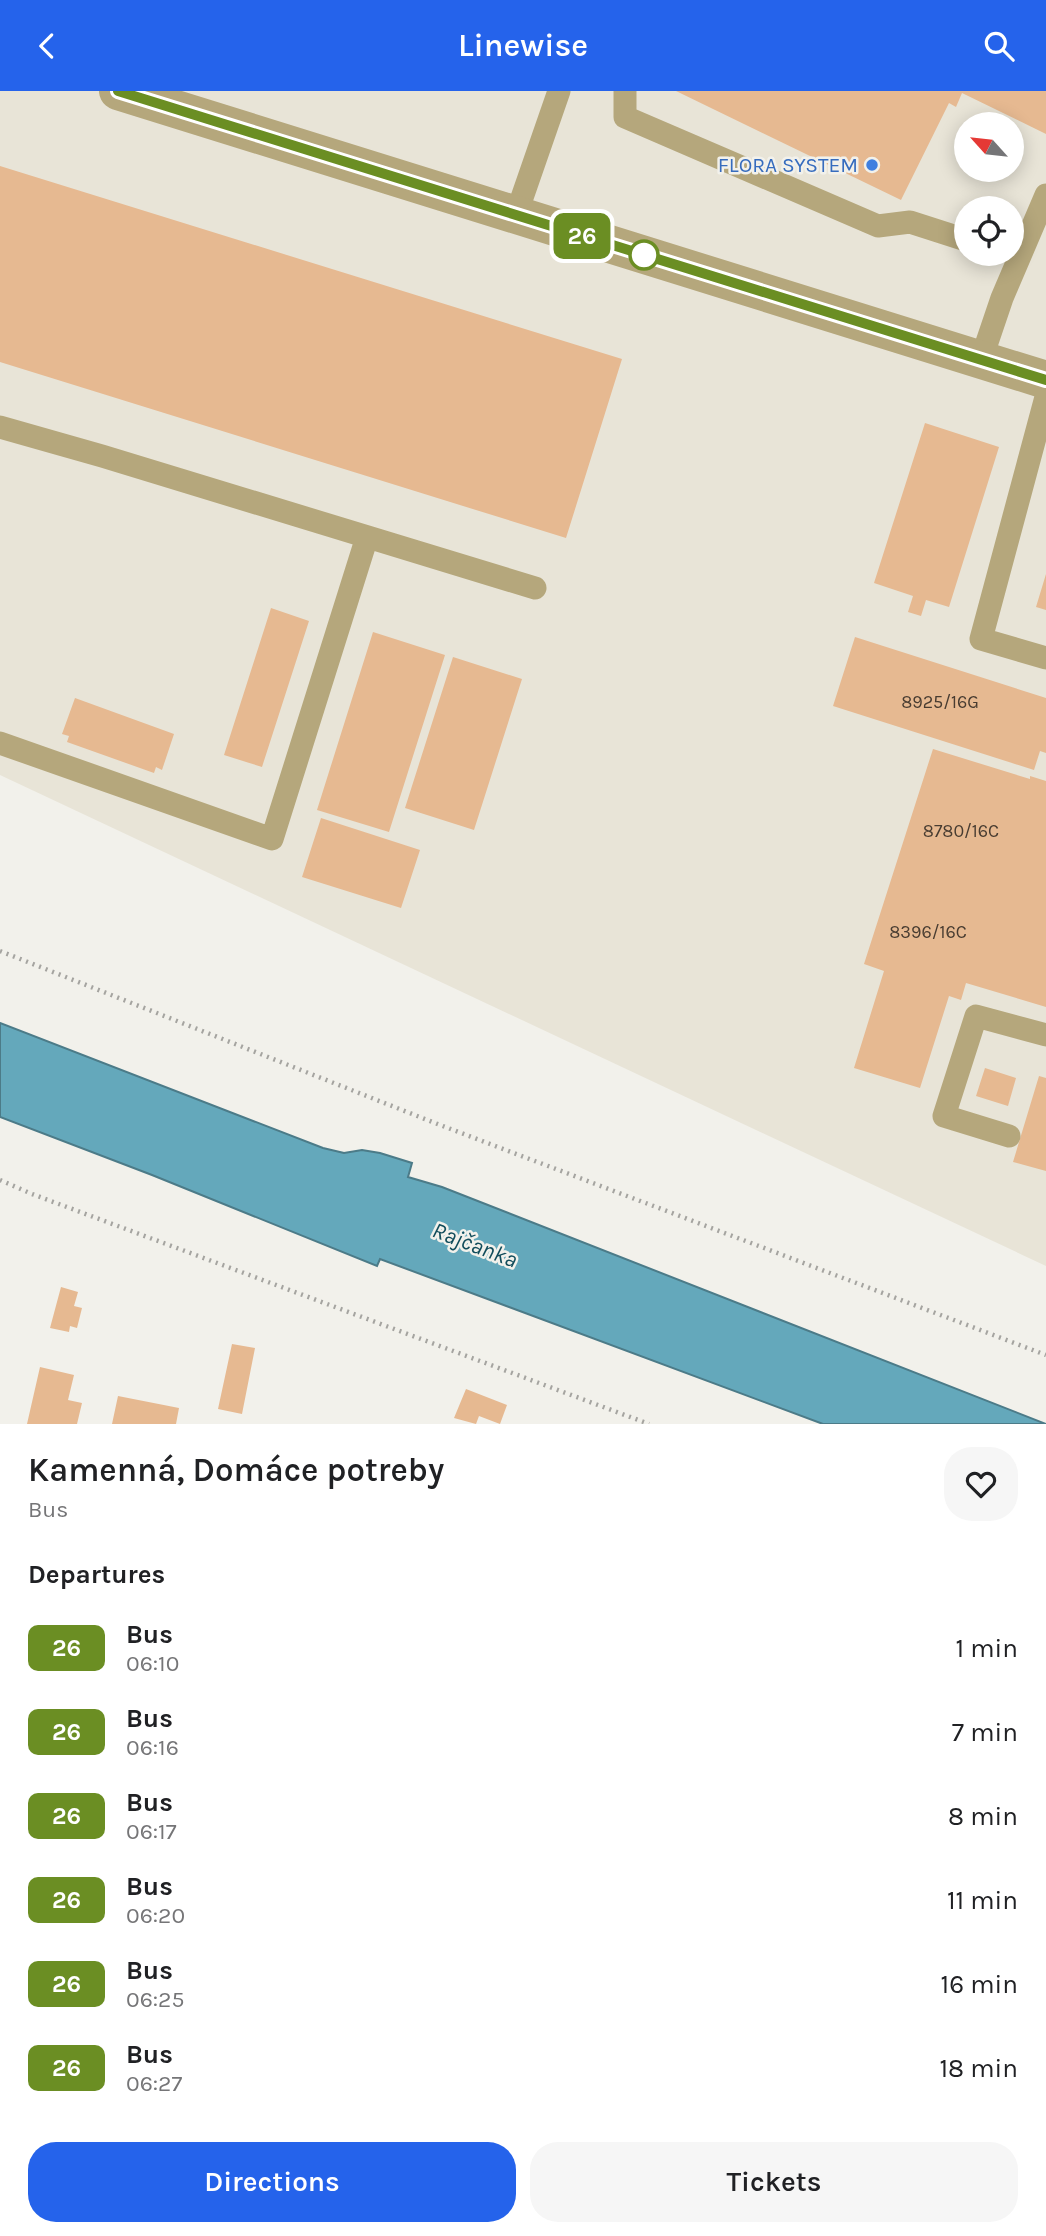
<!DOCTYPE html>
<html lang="en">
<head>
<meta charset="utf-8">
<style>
  body { margin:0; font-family:Karla,sans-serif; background:#f6f6f6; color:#202124; height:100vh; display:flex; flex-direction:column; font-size:26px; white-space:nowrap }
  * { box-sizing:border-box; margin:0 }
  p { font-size:23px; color:#757577 }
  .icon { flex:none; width:38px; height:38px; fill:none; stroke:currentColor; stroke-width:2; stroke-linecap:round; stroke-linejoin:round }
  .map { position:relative; height:1333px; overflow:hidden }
  .details { display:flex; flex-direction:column; background:#fff; flex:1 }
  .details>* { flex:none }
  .badge { padding:0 14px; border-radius:10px; font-size:24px; line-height:46px }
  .needle { width:46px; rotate:297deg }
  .controls { position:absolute; left:954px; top:21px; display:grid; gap:14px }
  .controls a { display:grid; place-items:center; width:70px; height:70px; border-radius:50%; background:#fff; box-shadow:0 4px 18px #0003; font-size:35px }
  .map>.badge { position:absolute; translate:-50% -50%; box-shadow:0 0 0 4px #fff }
  h2 { padding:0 28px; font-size:26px; line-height:63px }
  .round { display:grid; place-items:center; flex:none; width:74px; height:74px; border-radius:28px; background:#f6f6f6 }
  .summary { display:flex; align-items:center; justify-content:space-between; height:119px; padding:0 28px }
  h1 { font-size:33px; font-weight:600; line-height:52px }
  .action { display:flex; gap:14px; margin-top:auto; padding:14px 28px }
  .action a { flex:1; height:80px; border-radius:28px; background:#2563eb; color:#fff; font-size:28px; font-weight:600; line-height:80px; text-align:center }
  .action a+a { background:#f6f6f6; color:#202124 }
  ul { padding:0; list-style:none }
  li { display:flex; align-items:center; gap:21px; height:84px; padding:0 28px }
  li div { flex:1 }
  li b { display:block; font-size:26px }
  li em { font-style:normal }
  li .badge { min-width:77px; font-weight:700; text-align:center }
  header { display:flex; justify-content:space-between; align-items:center; height:91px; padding:0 28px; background:#2563eb; color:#fff; font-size:32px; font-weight:600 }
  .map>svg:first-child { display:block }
  .built { fill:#e8e4d7; fill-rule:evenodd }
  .water { fill:#64a8bb; stroke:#4c7b88; stroke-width:2 }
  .building { fill:#e6b991 }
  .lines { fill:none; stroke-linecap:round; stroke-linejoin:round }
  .path { stroke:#a5a4a0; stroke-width:4.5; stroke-dasharray:2 5; stroke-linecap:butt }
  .service { stroke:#b5a77c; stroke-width:23 }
  .minor { stroke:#b5a77c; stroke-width:38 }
  .line-casing { stroke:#fff; stroke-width:16 }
  .line { stroke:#6b8e23; stroke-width:10 }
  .shop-dot { fill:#3f7fe0; stroke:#f2f1eb; stroke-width:2.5 }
  .stop-dot { fill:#fff; stroke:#6b8e23; stroke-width:3.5 }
  .labels { text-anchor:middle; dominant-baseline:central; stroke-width:5; stroke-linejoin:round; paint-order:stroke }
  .number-label { font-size:18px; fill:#483c31 }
  .shop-label { font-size:21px; fill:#366cbe; stroke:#f2f1eb; text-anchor:end }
  .water-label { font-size:23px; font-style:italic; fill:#124d5c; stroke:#f2f1eb }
</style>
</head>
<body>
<header><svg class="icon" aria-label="back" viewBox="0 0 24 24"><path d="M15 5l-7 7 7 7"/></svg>Linewise<svg class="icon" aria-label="search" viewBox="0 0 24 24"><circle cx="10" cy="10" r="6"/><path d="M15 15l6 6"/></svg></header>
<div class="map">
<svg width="1046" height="1333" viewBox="0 0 1046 1333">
  <rect width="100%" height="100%" fill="#f2f1eb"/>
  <path class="built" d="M0,0H1046V1175L0,684ZM966,33H1012V79H966ZM966,117H1012V163H966Z"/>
  <path class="water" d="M0,932L323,1057L344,1062L362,1059L380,1062L412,1072L408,1086L442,1096L1046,1333H823L380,1168L377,1175L152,1084L0,1026Z"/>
  <path class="building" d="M676,0H1046V43L962,2L956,16L949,12L901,109Z
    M0,75L622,268L566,447L0,271Z
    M925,332L999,356L949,516L926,509L921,525L908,521L913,505L874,492Z
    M1046,483V519L1036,516Z
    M271,517L309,530L262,676L224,664Z
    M373,541L445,564L389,741L317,719Z
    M855,546L1046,607V662L1040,660L1034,679L833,615Z
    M453,566L522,588L474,739L405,717Z
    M75,607L174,643L162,679L156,676L154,682L67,651L69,645L62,643Z
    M933,658L1030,688V685L1046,690V916L966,892L961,909L949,905L920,997L854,977L884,880L864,873Z
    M321,727L420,759L401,817L302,786Z
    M985,977L1016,987L1008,1015L976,1005Z
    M1039,985L1046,987V1080L1013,1071Z
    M61,1196L78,1201L74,1215L82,1217L77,1237L70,1235L69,1241L50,1237Z
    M232,1253L255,1257L242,1323L218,1318Z
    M40,1276L74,1284L68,1309L82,1312L77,1333H27Z
    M466,1298L507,1314L500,1333L479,1325L476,1333L454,1327Z
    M118,1305L179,1317L176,1333H112Z"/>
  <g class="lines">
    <path class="path" d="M0,860L440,1034L1046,1264
      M0,1089L32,1103L649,1333"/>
    <path class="service" d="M625,0V26L878,135L910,131L966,149
      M516,124L559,0
      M981,269L1002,207L1046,104
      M1046,306L981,548L1046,567
      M0,336L102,365L535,497
      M0,652L272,748L367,446
      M1009,1045L944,1025L976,925L1046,944"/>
    <path class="minor" d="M118,0L1046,289"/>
  </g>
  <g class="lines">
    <defs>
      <path id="line" d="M118,0L1046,289"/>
    </defs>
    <use href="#line" class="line-casing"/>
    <use href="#line" class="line"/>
  </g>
  <circle class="shop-dot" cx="872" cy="74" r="7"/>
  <circle class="stop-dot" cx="644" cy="164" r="14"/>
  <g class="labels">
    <g class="number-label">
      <text x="940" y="611">8925/16G</text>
      <text x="961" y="740">8780/16C</text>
      <text x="928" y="841">8396/16C</text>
    </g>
    <g class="shop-label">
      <text x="858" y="74">FLORA SYSTEM</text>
    </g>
    <g class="water-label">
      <text transform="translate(475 1154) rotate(21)">Rajčanka</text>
    </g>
  </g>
</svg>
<div class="controls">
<a><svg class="needle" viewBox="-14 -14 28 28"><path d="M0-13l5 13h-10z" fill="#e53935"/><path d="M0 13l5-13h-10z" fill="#757577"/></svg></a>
<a><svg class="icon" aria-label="locate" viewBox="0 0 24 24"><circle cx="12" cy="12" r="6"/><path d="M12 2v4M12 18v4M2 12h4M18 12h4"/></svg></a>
</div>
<b class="badge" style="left:582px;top:145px;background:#6b8e23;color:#fff">26</b>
</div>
<section class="details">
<div class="summary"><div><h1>Kamenná, Domáce potreby</h1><p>Bus</p></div><a class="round"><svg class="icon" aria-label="heart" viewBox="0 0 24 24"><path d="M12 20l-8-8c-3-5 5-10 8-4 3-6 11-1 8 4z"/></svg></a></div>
<h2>Departures</h2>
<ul>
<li><span class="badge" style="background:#6b8e23;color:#fff">26</span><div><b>Bus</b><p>06:10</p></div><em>1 min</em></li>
<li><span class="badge" style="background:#6b8e23;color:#fff">26</span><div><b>Bus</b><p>06:16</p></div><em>7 min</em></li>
<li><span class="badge" style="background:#6b8e23;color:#fff">26</span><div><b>Bus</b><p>06:17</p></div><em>8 min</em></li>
<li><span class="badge" style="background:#6b8e23;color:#fff">26</span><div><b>Bus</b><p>06:20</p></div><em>11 min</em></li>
<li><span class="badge" style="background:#6b8e23;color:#fff">26</span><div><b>Bus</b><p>06:25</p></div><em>16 min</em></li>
<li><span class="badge" style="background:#6b8e23;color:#fff">26</span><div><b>Bus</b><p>06:27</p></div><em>18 min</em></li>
</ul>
<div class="action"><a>Directions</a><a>Tickets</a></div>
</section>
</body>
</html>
